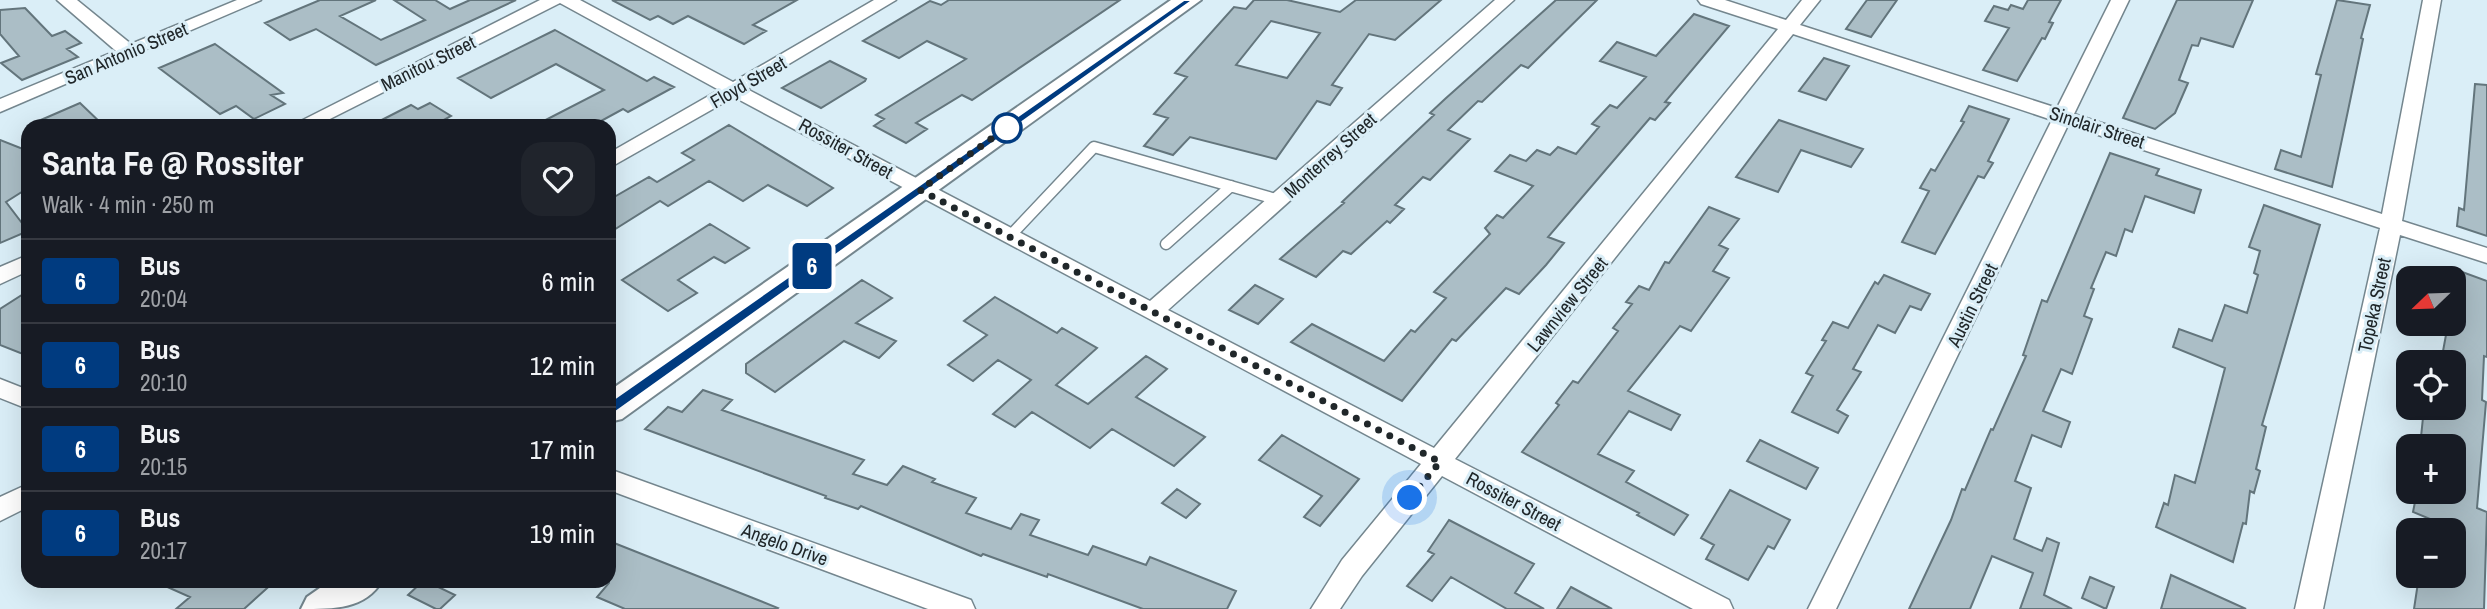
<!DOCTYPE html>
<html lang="en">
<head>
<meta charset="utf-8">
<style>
  body { margin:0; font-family:"Archivo Narrow",sans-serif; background:#20242c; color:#f1f3f6; height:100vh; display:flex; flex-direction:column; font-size:26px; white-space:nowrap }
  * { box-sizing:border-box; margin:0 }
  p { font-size:23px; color:#9ea1a6 }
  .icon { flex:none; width:38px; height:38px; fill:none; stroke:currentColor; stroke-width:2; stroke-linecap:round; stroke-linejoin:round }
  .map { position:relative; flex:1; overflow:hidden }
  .sheet { position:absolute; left:21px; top:119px; width:595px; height:469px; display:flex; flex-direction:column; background:#171b24; border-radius:21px; box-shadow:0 7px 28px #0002 }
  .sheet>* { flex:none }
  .badge { padding:0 14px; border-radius:5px; font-size:24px; line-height:46px }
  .needle { width:46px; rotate:247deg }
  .fabs { position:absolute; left:2396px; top:266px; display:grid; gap:14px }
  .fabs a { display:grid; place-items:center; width:70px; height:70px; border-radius:14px; background:#171b24; box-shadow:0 7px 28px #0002; font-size:35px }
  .you { position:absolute; width:35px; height:35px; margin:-18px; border:5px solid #fff; border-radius:50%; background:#1a73e8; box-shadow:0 0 0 10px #1a73e833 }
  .map>.badge { position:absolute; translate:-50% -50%; box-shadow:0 0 0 4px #fff }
  .round { display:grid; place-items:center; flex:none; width:74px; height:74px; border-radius:21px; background:#20242c }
  .overview { display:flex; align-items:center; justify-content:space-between; height:119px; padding:0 21px }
  h1 { font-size:33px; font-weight:700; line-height:52px }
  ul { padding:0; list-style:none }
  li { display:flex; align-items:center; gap:21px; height:84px; padding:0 21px; border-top:2px solid #363941 }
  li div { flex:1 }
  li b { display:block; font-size:26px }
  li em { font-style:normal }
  li .badge { min-width:77px; font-weight:700; text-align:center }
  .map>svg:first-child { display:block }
  .building { fill:#abbec6; stroke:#63757c; stroke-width:2; fill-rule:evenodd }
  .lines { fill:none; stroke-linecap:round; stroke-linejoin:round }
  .service-casing { stroke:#74868e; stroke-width:13 }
  .minor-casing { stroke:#74868e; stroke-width:3 }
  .secondary-casing { stroke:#74868e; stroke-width:4 }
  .service { stroke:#fff; stroke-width:10 }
  .minor { fill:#fff; fill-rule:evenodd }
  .secondary { fill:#fff; fill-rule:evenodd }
  .line { fill:#003b80; stroke:#fff; stroke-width:2 }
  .walk { stroke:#20272a; stroke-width:7; stroke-dasharray:0 12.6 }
  .stop-dot { fill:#fff; stroke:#003b80; stroke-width:3.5 }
  .labels { text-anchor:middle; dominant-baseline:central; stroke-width:6; stroke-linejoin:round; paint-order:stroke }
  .street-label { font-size:19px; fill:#20272a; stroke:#daeef7 }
</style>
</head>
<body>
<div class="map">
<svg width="2487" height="609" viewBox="0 0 2487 609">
  <rect width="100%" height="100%" fill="#daeef7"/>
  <path class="building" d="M320,0H376L340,16L381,40L425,20L394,0H435L450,9L470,0H516L376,65L316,29L290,40L265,23Z
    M612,0H797L753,25L766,31L744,44L688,16L673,24L658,16L650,20Z
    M949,0H1120L972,100L962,95L916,123L927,129L906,143L874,126L884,119L876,115L966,59L927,41L899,58L863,41L930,1L941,5Z
    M1254,0H1287L1340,12L1356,0H1441L1395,40L1369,34L1332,85L1342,88L1330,105L1317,101L1276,159L1190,137L1173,155L1144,146L1168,118L1154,114L1187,77L1175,73L1234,7L1246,9ZM1271,21L1320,33L1287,78L1236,65Z
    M1556,0H1597L1528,68L1521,65L1482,102L1478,101L1448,130L1470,139L1430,180L1423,177L1395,205L1404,209L1390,223L1387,221L1351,254L1343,251L1316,277L1280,259L1344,203L1342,202L1434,115L1430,113L1445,99Z
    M1867,0H1897L1871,37L1846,29Z
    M2028,0H2061L2049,22L2053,23L2045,39L2042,38L2017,81L1983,70L2009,28L1985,21L1994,6L2008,10L2011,5L2023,9Z
    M2177,0H2253L2233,47L2201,38L2198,46L2192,45L2179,80L2188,83L2175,113L2155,129L2123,118Z
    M2337,0L2370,5L2361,38L2363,39L2332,187L2275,169L2281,150L2301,157L2321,75L2316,74Z
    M25,8L52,36L65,31L81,43L67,49L78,57L22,80L1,63L19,56L0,34V10Z
    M1694,14L1729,26L1665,102L1670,103L1655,120L1650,118L1548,237L1564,243L1546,265L1519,294L1506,288L1456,341L1452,339L1402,401L1291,342L1312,324L1384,361L1411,330L1415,332L1446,298L1434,292L1490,234L1485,228L1497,215L1503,218L1533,186L1495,171L1510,155L1526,161L1537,150L1550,155L1558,147L1576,154L1599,127L1592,124L1610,105L1617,108L1646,77L1600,61L1617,42L1656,56Z
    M555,30L647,81L654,77L674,87L628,112L623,109L592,126H534L604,90L556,64L491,98L458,78Z
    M215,44L283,93L271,95L285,104L254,119L236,106L220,114L159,68Z
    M1824,58L1849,66L1826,100L1799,91Z
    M830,61L866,79L865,81L821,108L782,88Z
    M2475,84L2487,85V236L2457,226L2459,208L2464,210Z
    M80,103L104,126H27Z
    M430,103L451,116L440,122L446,126H370L411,105L418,109Z
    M1969,106L2009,119L1988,161L1993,163L1984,178L1978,176L1935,254L1902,242L1929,191L1920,188L1931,169L1935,171L1964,122L1961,121Z
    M1779,120L1863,149L1851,167L1801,150L1778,192L1736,177Z
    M729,125L833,188L807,206L768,185L743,201L709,181L668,206L660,201L609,233V200L649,177L657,182L694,160L682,153Z
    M0,140L28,151V188L6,202L28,231L0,243Z
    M2110,153L2159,169L2156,175L2201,190L2194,213L2145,196L2132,232L2125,229L2116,256L2106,252L2091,288L2094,289L2084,316L2092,319L2072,374L2061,369L2043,411L2070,422L2061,447L2032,435L2015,481L2031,488L2014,539L2042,551L2047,538L2059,543L2044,595L2072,609H2020L2033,573L1992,556L1970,609H1909L1951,520L1962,489L1965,490L1991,429L1993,430L2026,356L2023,355L2042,300L2047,302Z
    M2264,205L2320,225L2262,425L2266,427L2256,469L2260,471L2254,493L2250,491L2246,524L2243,523L2233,562L2156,527L2164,503L2168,505L2175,475L2195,483L2225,368L2173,347L2179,329L2212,341L2225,305L2247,313L2258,275L2254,273L2260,251L2249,247Z
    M1709,207L1739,219L1719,245L1728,249L1713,271L1729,278L1691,331L1680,326L1628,391L1680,415L1671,430L1629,411L1598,454L1634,471L1626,482L1688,515L1674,535L1637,515L1639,513L1522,452L1559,405L1556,403L1573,381L1578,383L1618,331L1613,328L1632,304L1626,302L1639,286L1649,290L1665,262L1669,263Z
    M710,224L749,248L725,263L714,257L678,280L697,293L668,311L622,280Z
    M2454,269L2487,281V357L2484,356L2482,400L2486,402L2477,508L2487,512L2484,609H2414L2419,576H2430L2454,586V529L2413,512L2417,492H2454V446L2421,437L2424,408H2454V362H2441L2448,324H2454Z
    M1884,275L1930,294L1921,310L1910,306L1895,333L1878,325L1853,369L1861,372L1837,410L1848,416L1838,433L1792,412L1813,376L1806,373L1826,341L1822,340L1833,322L1848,328L1875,282L1878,284Z
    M862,280L892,298L856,323L896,341L879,358L844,341L775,392L746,373V364Z
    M1255,285L1283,299L1258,324L1229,310Z
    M28,291V356L0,345V309Z
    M995,297L1057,333L1062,328L1097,348L1056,385L1088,404L1146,356L1167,369L1136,397L1205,437L1174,466L1112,429L1090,448L1032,412L1015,427L993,414L1031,380L998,360L973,381L948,365L987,335L964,321Z
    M703,390L732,400L722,410L864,460L853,474L887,485L903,466L935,479L932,482L976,498L966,513L1011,529L1021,514L1039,520L1030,535L1088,555L1093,546L1146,565L1150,557L1236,591L1227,609H1143L1048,574L1047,577L983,554L981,556L861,506L858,509L825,498L826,496L645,429L668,407L682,412Z
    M1282,435L1359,479L1320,526L1304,517L1322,496L1259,460Z
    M1760,440L1818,468L1806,489L1747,461Z
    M1177,489L1200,504L1186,518L1162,503Z
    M1730,490L1790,520L1774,549L1768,546L1748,580L1706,559L1714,545L1701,538Z
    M1449,520L1534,564L1515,593L1544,609H1507L1451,577L1432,601L1407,586L1434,554L1428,551Z
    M609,541L778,608L777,609H625L597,597L609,583Z
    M2171,575L2246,609H2161Z
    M2090,577L2114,587L2106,609L2082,598Z
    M154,581H275L244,609H176L190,597Z
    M423,581H426L455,595L440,609H436L408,595Z
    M1571,587L1612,609H1557Z"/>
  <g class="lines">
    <defs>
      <path id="service" d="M1010,236L1094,147L1279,200
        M1166,244L1231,186"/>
      <path id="minor" d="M57,0H77L131,44L237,0H261L0,112V99L116,51Z
        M540,0H580L733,82L874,0H896L747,89L1150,301L1495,0H1514L1168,310L1434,448L1778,29L1701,4L1698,0H1725L1786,20L1802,0H1820L1800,25L2057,108L2111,0H2129L2074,114L2382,214L2423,0H2441L2402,221L2487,248V263L2400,235L2323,609H2295L2380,228L2068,125L1836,609H1808L2052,120L1793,34L1455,459L1729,600L1733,609H1693L1442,476L1362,576L1340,609H1311L1342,560L1421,464L734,97L609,168V153L719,90L560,3L316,126H291Z
        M28,255V271L0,284V267Z
        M0,379L28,390V409L0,398Z
        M609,469L971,600L975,609H928L609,490Z
        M28,484V507L0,521V497Z"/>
      <path id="secondary" d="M1171,0H1201L622,419L609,422V391Z
        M330,581H382C365,609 335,609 301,609L307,597Z"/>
    </defs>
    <use href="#service" class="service-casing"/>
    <use href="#minor" class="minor-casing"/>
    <use href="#secondary" class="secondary-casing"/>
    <use href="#service" class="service"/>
    <use href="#minor" class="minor"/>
    <use href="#secondary" class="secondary"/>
  </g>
  <path class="line" d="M1184,0H1193L614,413H604V406Z"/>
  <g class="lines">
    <path class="walk" d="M1007,128L1009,126L920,190L1440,462L1410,498"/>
  </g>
  <circle class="stop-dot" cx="1007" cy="128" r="14"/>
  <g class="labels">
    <g class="street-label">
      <text transform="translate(126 53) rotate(-23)">San Antonio Street</text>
      <text transform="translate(428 63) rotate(-26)">Manitou Street</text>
      <text transform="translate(748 82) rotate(-30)">Floyd Street</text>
      <text transform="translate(2097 127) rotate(18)">Sinclair Street</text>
      <text transform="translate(846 148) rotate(29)">Rossiter Street</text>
      <text transform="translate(1330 155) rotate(-42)">Monterrey Street</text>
      <text transform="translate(1567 304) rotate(-51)">Lawnview Street</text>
      <text transform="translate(1972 305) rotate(-64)">Austin Street</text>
      <text transform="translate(2374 305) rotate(-78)">Topeka Street</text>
      <text transform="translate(1514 501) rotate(28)">Rossiter Street</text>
      <text transform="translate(785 544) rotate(20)">Angelo Drive</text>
    </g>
  </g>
</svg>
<div class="fabs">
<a><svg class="needle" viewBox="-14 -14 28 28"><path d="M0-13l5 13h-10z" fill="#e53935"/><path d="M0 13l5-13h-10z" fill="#9ea1a6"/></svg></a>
<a><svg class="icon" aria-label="locate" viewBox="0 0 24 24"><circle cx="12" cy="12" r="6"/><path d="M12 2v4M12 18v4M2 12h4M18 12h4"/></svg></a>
<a>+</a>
<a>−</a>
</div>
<div class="you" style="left:1410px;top:498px"></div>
<b class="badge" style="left:812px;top:266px;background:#003b80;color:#fff">6</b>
<section class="sheet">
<div class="overview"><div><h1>Santa Fe @ Rossiter</h1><p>Walk · 4 min · 250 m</p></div><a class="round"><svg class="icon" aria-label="heart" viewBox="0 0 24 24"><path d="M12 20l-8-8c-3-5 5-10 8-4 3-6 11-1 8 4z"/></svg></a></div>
<ul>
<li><span class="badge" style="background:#003b80;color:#fff">6</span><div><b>Bus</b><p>20:04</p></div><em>6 min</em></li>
<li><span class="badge" style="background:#003b80;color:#fff">6</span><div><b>Bus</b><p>20:10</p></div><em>12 min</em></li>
<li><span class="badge" style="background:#003b80;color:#fff">6</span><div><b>Bus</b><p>20:15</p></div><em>17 min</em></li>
<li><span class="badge" style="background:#003b80;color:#fff">6</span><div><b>Bus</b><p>20:17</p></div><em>19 min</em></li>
</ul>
</section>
</div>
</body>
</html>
